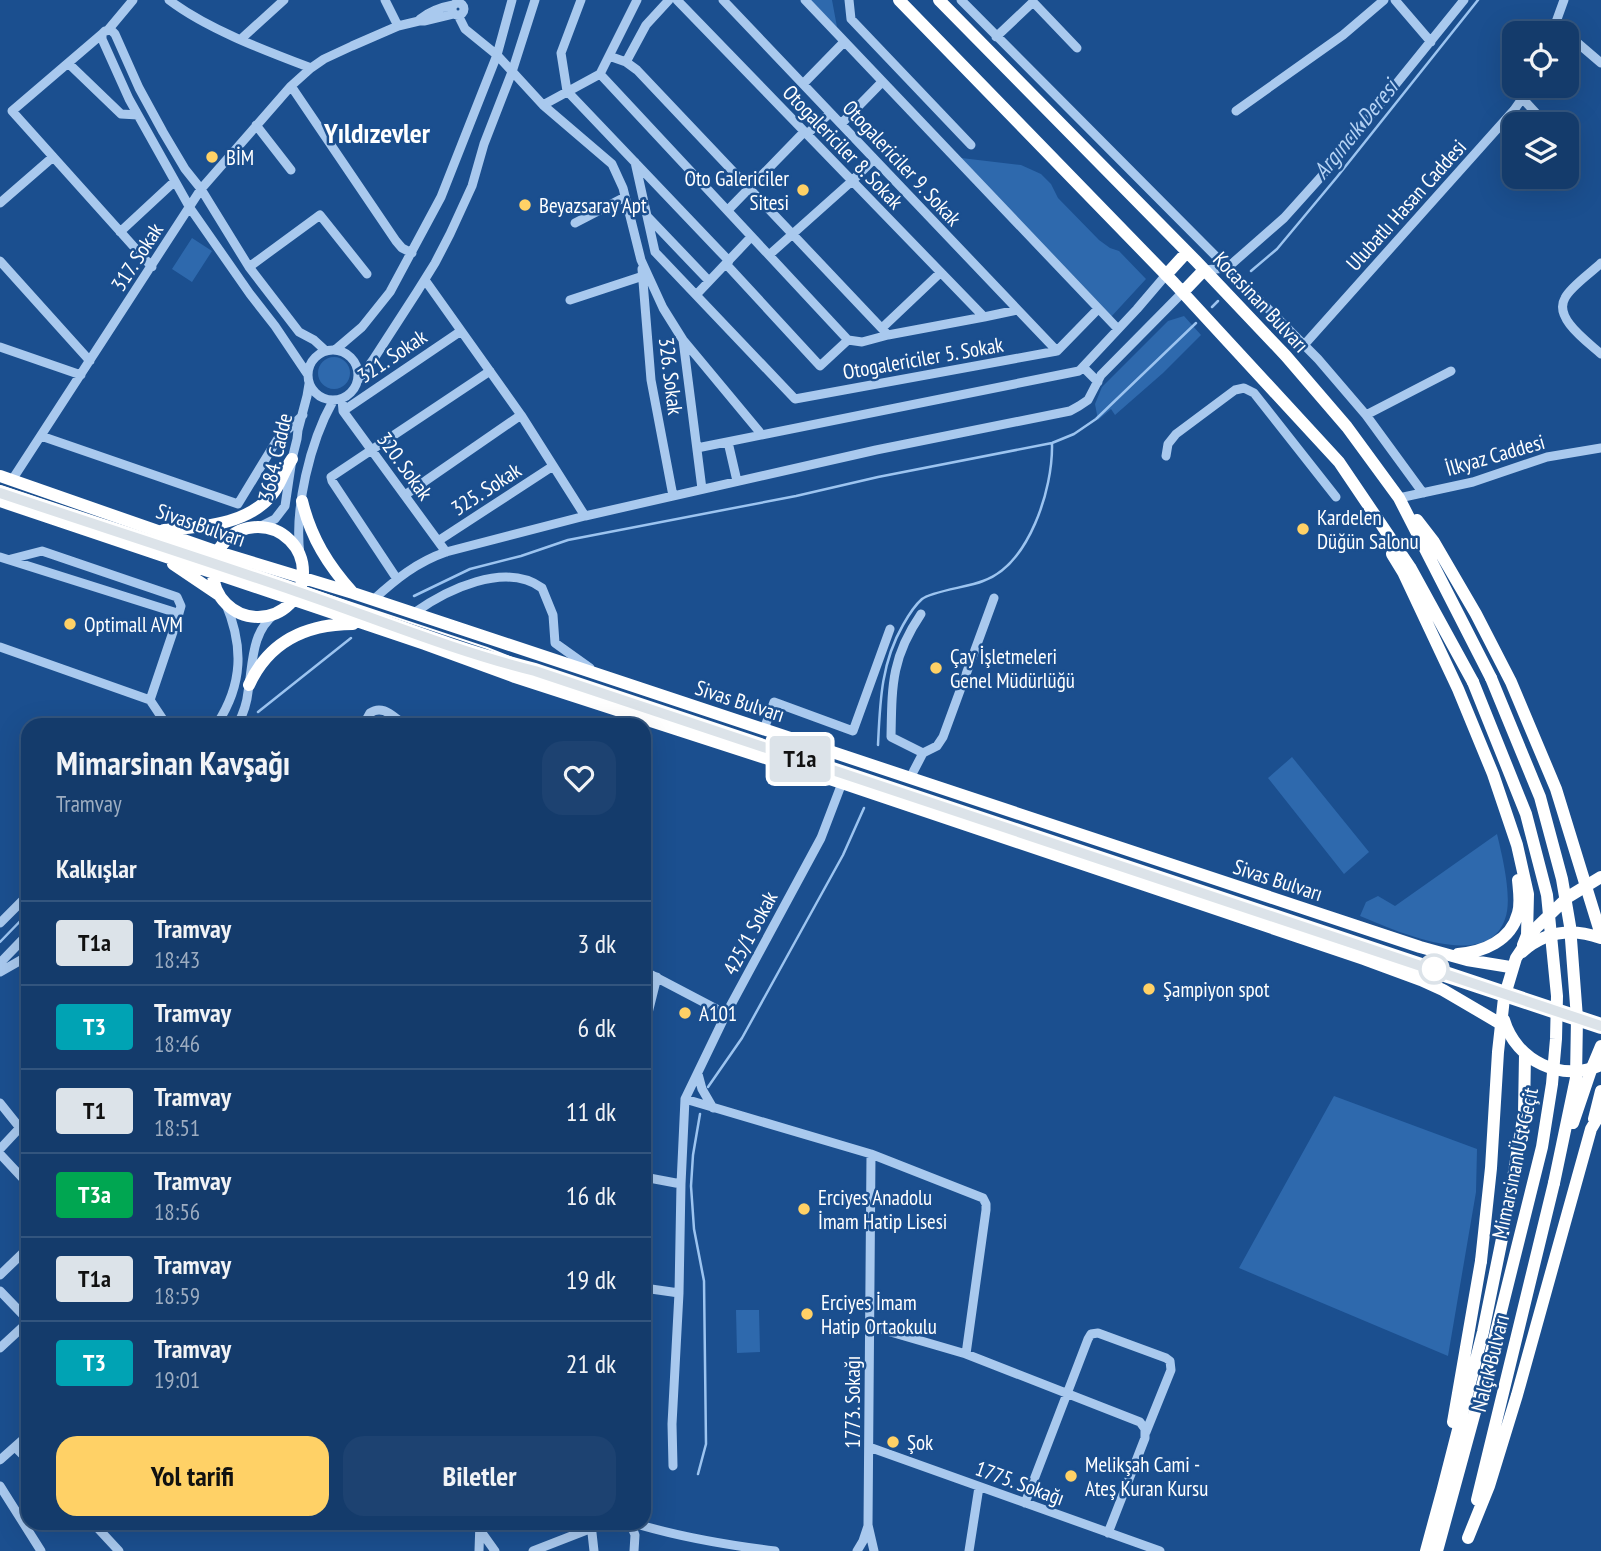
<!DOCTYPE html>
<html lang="tr">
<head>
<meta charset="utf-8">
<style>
  body { margin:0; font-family:"PT Sans Narrow",sans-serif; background:#1d4271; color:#f1f3f6; height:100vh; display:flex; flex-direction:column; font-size:26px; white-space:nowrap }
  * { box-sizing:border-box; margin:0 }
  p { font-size:23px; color:#9dadc1 }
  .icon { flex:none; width:38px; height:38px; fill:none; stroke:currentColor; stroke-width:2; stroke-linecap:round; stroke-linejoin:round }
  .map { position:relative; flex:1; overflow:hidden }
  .panel { position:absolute; left:21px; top:718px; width:630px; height:812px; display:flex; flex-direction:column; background:#143b6b; border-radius:21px; box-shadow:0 7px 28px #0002,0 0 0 2px #33557e }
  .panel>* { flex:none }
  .badge { padding:0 14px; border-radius:5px; font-size:24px; line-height:46px }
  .tools { position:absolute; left:1502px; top:21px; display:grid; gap:14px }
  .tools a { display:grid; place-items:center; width:77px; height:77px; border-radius:14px; background:#143b6b; box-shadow:0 7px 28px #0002,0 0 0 2px #33557e; font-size:35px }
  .map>.badge { position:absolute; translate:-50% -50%; box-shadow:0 0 0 4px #fff }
  h2 { padding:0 35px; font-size:26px; line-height:63px }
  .round { display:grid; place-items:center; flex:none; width:74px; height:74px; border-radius:21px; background:#1d4271 }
  .summary { display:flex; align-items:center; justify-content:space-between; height:119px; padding:0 35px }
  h1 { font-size:33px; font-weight:700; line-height:52px }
  .button { display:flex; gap:14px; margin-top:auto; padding:14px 35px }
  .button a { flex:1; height:80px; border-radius:21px; background:#ffd166; color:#111; font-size:28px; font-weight:700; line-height:80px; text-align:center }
  .button a+a { background:#1d4271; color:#f1f3f6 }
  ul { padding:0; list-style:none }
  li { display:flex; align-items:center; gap:21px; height:84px; padding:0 35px; border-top:2px solid #33557e }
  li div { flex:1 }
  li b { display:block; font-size:26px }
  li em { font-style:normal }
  li .badge { min-width:77px; font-weight:700; text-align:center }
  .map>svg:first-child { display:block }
  .green { fill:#2e69ad }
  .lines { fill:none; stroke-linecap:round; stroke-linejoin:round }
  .stream { stroke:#9cc4f0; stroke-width:2.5 }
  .minor { stroke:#a9c9ee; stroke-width:9 }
  .highway { stroke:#fff; stroke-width:12 }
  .tram { stroke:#fff; stroke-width:2 }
  .highway-bridge { stroke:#fff; stroke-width:12 }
  .line-casing { stroke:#fff; stroke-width:16 }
  .line { stroke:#dce3e9; stroke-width:10 }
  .poi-dot { fill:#ffd166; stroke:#1b4f8f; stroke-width:2.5 }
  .stop-dot { fill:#fff; stroke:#dce3e9; stroke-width:3.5 }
  .labels { text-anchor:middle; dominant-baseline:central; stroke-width:5; stroke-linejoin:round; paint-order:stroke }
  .street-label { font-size:21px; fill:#fff; stroke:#1b4f8f }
  .poi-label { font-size:21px; fill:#fff; stroke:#1b4f8f; text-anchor:start }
  .water-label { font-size:23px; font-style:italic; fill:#b5d3f5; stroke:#1b4f8f }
  .district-label { font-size:28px; font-weight:bold; fill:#fff; stroke:#1b4f8f }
</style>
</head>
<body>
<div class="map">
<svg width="1601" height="1551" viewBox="0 0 1601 1551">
  <rect width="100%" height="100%" fill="#1b4f8f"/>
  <path class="green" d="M810,0H832L837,27Z
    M953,157L1021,165L1041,174L1051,184L1058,198L1099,240L1110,248L1119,251L1146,279L1110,318Z
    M192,238L212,251L192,282L172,269Z
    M1184,316L1201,335L1163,373L1115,415L1111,409L1098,420L1095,404L1102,387L1168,321Z
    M318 373a16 16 0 1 1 32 0a16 16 0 1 1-32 0Z
    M1292,757L1369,852L1344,874L1268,778Z
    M1497,834C1502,855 1513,899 1505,919C1487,973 1394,930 1360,916L1366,902L1378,896L1395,906Z
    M1334,1096L1477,1149L1476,1192L1448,1356L1239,1268Z
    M736,1310H759L760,1352L737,1353Z"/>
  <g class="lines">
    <path class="stream" d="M1251,271L1277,249L1337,177L1478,0
      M1212,307L1218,301
      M414,596L470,569L521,556L568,540L796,496L878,477L1052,443L1074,434L1096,419L1196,323
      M258,712L351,638
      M878,745C880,702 881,663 903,625C908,616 914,606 922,599C932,591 969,587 983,581C1029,565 1053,489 1052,444
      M0,942L28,913
      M708,1087L742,1038L843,855L864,808
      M698,1474L706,1444L704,1281L694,1229L691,1186L693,1155L700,1114"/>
    <path class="minor" d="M169,0C207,29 266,51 311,68
      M385,0L398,26
      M581,0L561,53L567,91L729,261
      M677,0L984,317
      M723,0L1057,351
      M805,0L1118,329
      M849,0L851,19L971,145
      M961,0L1318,359L1366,415L1423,493
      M1395,0L1431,42
      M452 9a6 6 0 1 1 12 0a6 6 0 1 1-12 0Z
      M458,15L465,29L497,55L543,105L612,164L623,188L641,260L663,308L683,340L702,489
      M420,19C429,12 442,7 453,5
      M108,30L133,0
      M1552,33L1564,0
      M1566,33L1601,63
      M102,34L12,111L152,267
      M996,37L1033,2L1077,48
      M241,39L284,0
      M609,56L626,62L637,70L888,335
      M626,62L646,25L669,0
      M68,63L121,114L138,115
      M600,74L848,340
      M600,74L637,0
      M803,84L844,42
      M291,86L396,241L402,248L412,253
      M1523,99L1546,124
      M543,105L600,74
      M1236,111L1343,35L1384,0
      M841,124L882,82
      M256,125L291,170
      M807,134L830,113
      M1566,145L1574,153
      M635,162L655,252L795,399L1057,351
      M0,203L53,157
      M728,210L804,132
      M647,216L709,281
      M575,223L625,197
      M120,232L175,181
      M769,255L852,181L874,159
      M0,261L90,361
      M1601,263C1592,272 1570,287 1565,298C1553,318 1588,342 1601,354
      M726,264L820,366L848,340
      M249,267L320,215L367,274
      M642,269L651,380L673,496
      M1204,270L1227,268L1284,218L1320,178L1464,0
      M425,280L521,415L585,516
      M696,295L751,237
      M570,300L643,276
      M882,328L940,273
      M848,340L862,342L888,335L984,317L1017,310
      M684,341L762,435
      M1304,345L1514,110L1531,86
      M0,347L81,375
      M308 375a25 25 0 1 1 50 0a25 25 0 1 1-50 0Z
      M335,350L362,327L390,292L441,197L497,55L512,0
      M1057,351L1098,309
      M1083,367L1098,382
      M308,375L275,326L250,294L190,208L129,99L102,39V34L105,31L111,30L115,34L139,88L163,132L185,169L201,189L249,267L299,332L314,340L326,351
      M359,379L373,360L417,292L435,263L450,234L472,186L484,144L512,72L535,0
      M342,399L343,411L446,552
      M343,411L461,331
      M1366,415L1451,371
      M41,436L238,504L277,440L303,415
      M728,442L737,481
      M697,448L1079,371L1137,309L1166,275
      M1166,456L1168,444L1176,434L1235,390L1244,388L1254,393L1336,497
      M12,480L201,189L291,86L311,68L324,59L352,46L398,26L419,21H425L454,14
      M405,495L521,415
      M1399,498L1473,482L1547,457L1601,448
      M259,527L275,519L285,506L292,459L297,439L298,430L307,396L309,384
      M438,541L553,466
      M300,555C294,508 310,442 333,401
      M0,557L174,612L177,620L150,700
      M11,559L42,551L177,597L181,606L177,620
      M397,579L332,481L331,477L490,371
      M373,600C396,579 417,562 446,552L585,516L876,450L1070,411L1079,406L1088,400L1101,375L1183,292
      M414,613C446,590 505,561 542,588L553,615L555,643L590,668
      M0,647L150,700L166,724
      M217,724C243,684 244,646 225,602
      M238,724C243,714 247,703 248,692C253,664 251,632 275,614
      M364,724L370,713C383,704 393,717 404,724
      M764,729L774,702L853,731L890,629
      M923,753L937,746L943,737L994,598
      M910,778L923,753L891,737C892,686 891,658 921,614
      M0,923L28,895
      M0,963L28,934
      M644,971L726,1014L821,838L842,783
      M0,972L28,956
      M644,1029L657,977
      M698,1074L702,1089L713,1108
      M685,1099L871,1154L983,1198L986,1204V1210L966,1354
      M0,1103L20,1128
      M0,1149L28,1119
      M0,1154L28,1184
      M871,1154L868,1525L874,1551
      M644,1177L681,1184
      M0,1275L28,1248
      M644,1288L679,1293
      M0,1291L28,1320
      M870,1326L966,1354L1140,1422L1145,1429V1438L1108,1533
      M0,1348L28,1322
      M15,1447L28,1460
      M869,1447L1160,1551
      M0,1460L28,1435
      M673,1466L672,1424L679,1293L681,1184L685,1099L726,1014
      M0,1486L41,1551
      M1025,1503L1088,1339L1091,1334L1098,1333L1166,1358L1170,1361L1171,1370L1146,1432
      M92,1522L119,1551
      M630,1522C678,1537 726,1545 775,1551
      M630,1522L635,1535L634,1551
      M591,1524L594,1551
      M480,1530L495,1551
      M479,1551L480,1522
      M533,1551L592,1528L609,1522
      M857,1551L863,1541L868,1526
      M969,1551L979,1487"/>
    <path class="highway" d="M899,0L1174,283L1339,462L1410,567L1473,682
      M939,0L1196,261L1286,356L1347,427L1399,498L1491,678
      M1166,275L1187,252
      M1183,292L1204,270
      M0,476L218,552L353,593L1420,947L1467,960L1510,967
      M0,501L425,644L515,677L842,783L1364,959L1421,980L1443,990L1506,1027
      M302,501C311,538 328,565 353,593
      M1417,520L1434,542L1476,614L1511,682L1556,789L1601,935
      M213 572a45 45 0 1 1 90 0a45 45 0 1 1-90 0Z
      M164,530C202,527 253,525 276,489C282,479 285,469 292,459
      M1392,554L1403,572L1458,689L1493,774L1517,845L1528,894L1527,935L1523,945
      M173,564L219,595
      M249,685C269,641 306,624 353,624
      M1522,952C1545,931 1572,928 1601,938
      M1458,954C1483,952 1511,941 1518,913C1521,903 1519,891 1518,880
      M1504,1020C1516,1061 1562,1083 1601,1065
      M1594,1119L1601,1091
      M1453,1422L1481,1261
      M1440,1500L1483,1332L1506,1219L1524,1113L1525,1055
      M1477,1500L1554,1183
      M1468,1538L1489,1486L1517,1395L1591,1129L1601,1112
      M1426,1551L1442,1492
      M1437,1551L1487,1368"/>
    <path class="tram" d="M0,486L487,648L535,667L1503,987L1601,1021
      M444,644L489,660L507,664"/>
    <path class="highway-bridge" d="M1491,678L1540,797L1562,879L1570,926L1577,1018L1576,1078L1554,1183
      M1473,682L1526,814L1547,895L1557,996L1556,1039L1552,1084L1542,1147L1487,1368
      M1573,1123L1591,1070L1601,1046
      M1481,1261L1491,1168L1498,1052L1504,998L1516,958L1536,928L1568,897L1601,877"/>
  </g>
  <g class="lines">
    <defs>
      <path id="line" d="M0,493C99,526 199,558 298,592C377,619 454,651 535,671L1601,1026"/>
    </defs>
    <use href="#line" class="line-casing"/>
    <use href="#line" class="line"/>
  </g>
  <g class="poi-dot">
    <circle cx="212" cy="157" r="7"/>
    <circle cx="803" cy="190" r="7"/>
    <circle cx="525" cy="205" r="7"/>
    <circle cx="1303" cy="529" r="7"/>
    <circle cx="70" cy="624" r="7"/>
    <circle cx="936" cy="668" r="7"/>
    <circle cx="1149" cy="989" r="7"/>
    <circle cx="685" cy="1013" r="7"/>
    <circle cx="804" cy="1209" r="7"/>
    <circle cx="807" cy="1314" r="7"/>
    <circle cx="893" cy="1442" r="7"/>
    <circle cx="1071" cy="1476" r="7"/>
  </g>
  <circle class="stop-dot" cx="1434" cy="969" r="14"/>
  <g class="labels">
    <g class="street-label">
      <text transform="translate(843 147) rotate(46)">Otogalericiler 8. Sokak</text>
      <text transform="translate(902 163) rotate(47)">Otogalericiler 9. Sokak</text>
      <text transform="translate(1406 205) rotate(-48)">Ulubatlı Hasan Caddesi</text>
      <text transform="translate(137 257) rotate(-57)">317. Sokak</text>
      <text transform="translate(1261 302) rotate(47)">Kocasinan Bulvarı</text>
      <text transform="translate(392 356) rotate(-34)">321. Sokak</text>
      <text transform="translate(923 358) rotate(-10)">Otogalericiler 5. Sokak</text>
      <text transform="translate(671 376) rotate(83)">326. Sokak</text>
      <text transform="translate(1495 455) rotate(-16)">İlkyaz Caddesi</text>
      <text transform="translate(275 457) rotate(-77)">3684. Cadde</text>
      <text transform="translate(405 466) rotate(54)">320. Sokak</text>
      <text transform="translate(486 489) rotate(-33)">325. Sokak</text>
      <text transform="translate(201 525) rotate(19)">Sivas Bulvarı</text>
      <text transform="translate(740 701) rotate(18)">Sivas Bulvarı</text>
      <text transform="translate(1278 880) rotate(18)">Sivas Bulvarı</text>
      <text transform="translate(750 933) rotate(-62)">425/1 Sokak</text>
      <text transform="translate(1515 1163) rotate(-78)">Mimarsinan Üst Geçit</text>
      <text transform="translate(1490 1363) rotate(-76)">Nalçık Bulvarı</text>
      <text transform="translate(852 1402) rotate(-90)">1773. Sokağı</text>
      <text transform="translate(1020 1483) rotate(20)">1775. Sokağı</text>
    </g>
    <g class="poi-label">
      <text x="226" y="157">BİM</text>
      <text x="789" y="178" text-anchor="end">Oto Galericiler<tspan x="789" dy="24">Sitesi</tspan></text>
      <text x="539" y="205">Beyazsaray Apt</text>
      <text x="1317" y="517">Kardelen<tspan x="1317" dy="24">Düğün Salonu</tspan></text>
      <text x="84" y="624">Optimall AVM</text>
      <text x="950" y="656">Çay İşletmeleri<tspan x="950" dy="24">Genel Müdürlüğü</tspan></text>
      <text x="1163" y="989">Şampiyon spot</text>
      <text x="699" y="1013">A101</text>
      <text x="818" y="1197">Erciyes Anadolu<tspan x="818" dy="24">İmam Hatip Lisesi</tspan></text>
      <text x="821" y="1302">Erciyes İmam<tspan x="821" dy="24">Hatip Ortaokulu</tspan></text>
      <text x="907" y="1442">Şok</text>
      <text x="1085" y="1464">Melikşah Cami -<tspan x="1085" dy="24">Ateş Kuran Kursu</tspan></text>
    </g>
    <g class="water-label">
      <text transform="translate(1355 129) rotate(-51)">Argıncık Deresi</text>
    </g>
    <g class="district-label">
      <text x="377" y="132">Yıldızevler</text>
    </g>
  </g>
</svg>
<div class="tools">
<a><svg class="icon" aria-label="locate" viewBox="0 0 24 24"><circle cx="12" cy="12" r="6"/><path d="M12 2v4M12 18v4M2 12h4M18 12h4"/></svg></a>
<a><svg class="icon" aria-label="layers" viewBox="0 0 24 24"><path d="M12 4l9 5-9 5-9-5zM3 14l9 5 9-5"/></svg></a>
</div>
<b class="badge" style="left:800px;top:759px;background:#dce3e9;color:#111">T1a</b>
<section class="panel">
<div class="summary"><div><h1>Mimarsinan Kavşağı</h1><p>Tramvay</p></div><a class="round"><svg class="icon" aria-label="heart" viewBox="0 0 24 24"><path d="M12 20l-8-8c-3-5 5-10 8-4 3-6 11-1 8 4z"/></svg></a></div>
<h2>Kalkışlar</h2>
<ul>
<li><span class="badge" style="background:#dce3e9;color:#111">T1a</span><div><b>Tramvay</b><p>18:43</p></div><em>3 dk</em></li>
<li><span class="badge" style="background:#00a3b4;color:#fff">T3</span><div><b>Tramvay</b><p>18:46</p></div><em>6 dk</em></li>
<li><span class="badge" style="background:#dce3e9;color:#111">T1</span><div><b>Tramvay</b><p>18:51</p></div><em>11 dk</em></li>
<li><span class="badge" style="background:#00a651;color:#fff">T3a</span><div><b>Tramvay</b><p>18:56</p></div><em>16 dk</em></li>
<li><span class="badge" style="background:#dce3e9;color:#111">T1a</span><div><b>Tramvay</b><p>18:59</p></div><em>19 dk</em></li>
<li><span class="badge" style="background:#00a3b4;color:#fff">T3</span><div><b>Tramvay</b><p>19:01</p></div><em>21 dk</em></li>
</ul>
<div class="button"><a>Yol tarifi</a><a>Biletler</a></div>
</section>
</div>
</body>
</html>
